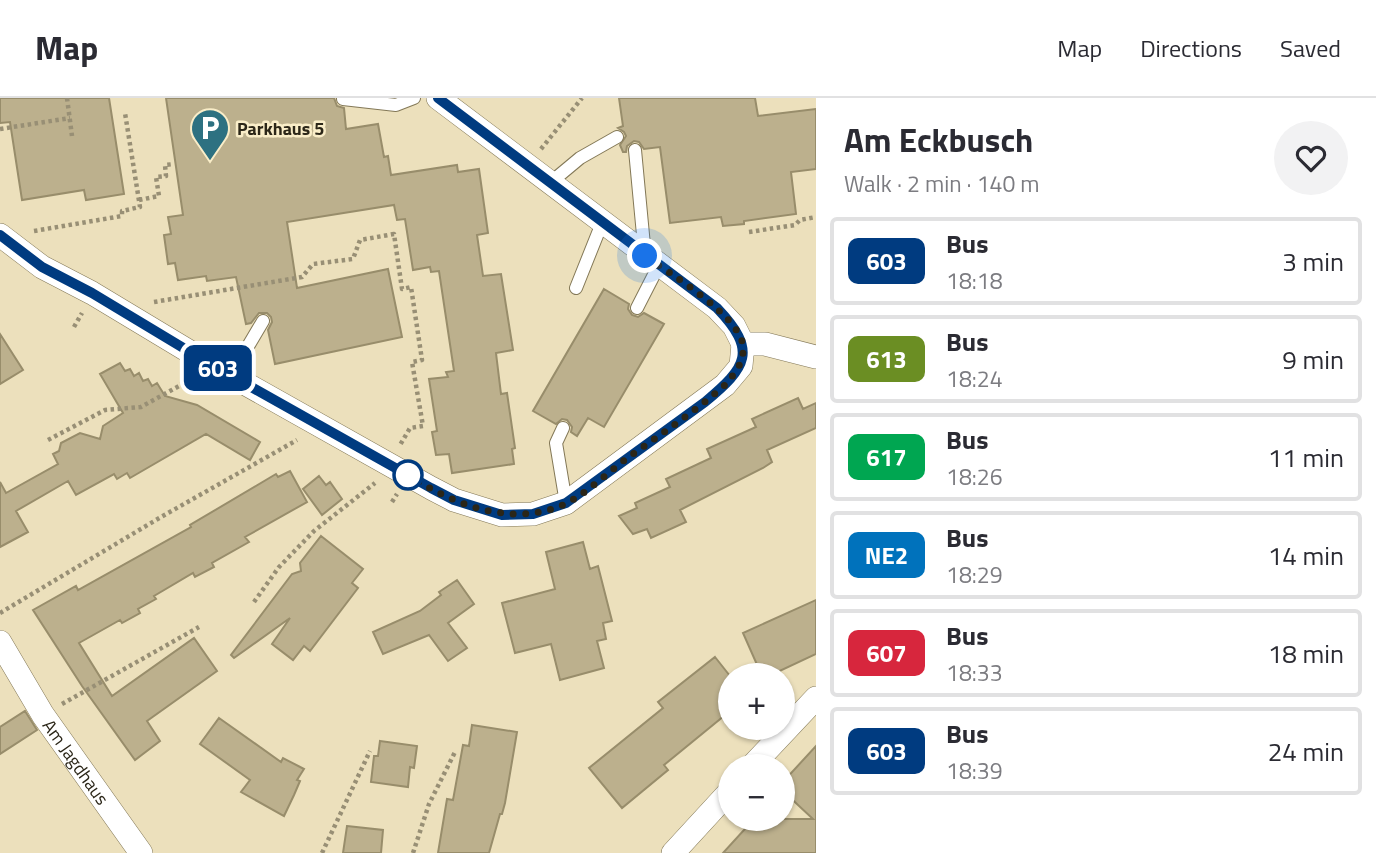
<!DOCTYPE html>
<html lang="en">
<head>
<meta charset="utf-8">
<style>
  body { margin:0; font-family:"Titillium Web",sans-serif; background:#f2f2f3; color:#2b2b33; height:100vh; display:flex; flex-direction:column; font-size:26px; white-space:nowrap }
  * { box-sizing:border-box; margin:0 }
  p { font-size:23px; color:#7c7c81 }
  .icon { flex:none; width:38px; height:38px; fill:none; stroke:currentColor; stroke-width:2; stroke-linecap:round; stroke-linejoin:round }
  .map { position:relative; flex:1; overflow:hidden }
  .panel { display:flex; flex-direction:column; background:#fff; width:560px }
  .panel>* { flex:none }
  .badge { padding:0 14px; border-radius:10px; font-size:24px; line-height:46px }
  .controls { position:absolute; left:718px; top:565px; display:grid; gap:14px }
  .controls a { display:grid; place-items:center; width:77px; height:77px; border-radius:50%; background:#fff; box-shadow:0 2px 5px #0004; font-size:35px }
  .you { position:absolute; width:35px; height:35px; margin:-18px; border:5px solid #fff; border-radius:50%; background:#1a73e8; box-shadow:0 0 0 10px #1a73e833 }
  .map>.badge { position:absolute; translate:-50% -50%; box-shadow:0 0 0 4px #fff }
  .round { display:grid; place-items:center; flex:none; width:74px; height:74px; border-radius:37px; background:#f2f2f3 }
  .overview { display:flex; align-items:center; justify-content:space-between; height:119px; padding:0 28px }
  h1 { font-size:33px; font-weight:700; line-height:52px }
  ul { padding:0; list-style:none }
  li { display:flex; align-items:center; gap:21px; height:88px; margin:0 14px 10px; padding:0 14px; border:4px solid #e1e1e2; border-radius:7px }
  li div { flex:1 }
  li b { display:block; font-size:26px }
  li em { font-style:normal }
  li .badge { min-width:77px; font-weight:700; text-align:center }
  header { display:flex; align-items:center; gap:42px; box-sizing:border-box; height:98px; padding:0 35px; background:#fff; border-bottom:2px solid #e1e1e2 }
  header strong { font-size:33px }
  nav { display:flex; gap:38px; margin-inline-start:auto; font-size:24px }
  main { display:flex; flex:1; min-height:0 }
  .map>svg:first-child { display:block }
  .building { fill:#bcb08d; stroke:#988d6b; stroke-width:2 }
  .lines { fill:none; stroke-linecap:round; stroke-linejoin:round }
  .lane-casing { stroke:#837857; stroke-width:14 }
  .street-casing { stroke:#837857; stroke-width:24 }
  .path { stroke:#988f75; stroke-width:4.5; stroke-dasharray:3.5 3.5; stroke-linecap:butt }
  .lane { stroke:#fff; stroke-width:12 }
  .street { stroke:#fff; stroke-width:23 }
  .line-casing { stroke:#fff; stroke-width:16 }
  .line { stroke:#003b80; stroke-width:10 }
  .walk { stroke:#2b2618; stroke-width:7; stroke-dasharray:0 12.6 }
  .stop-dot { fill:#fff; stroke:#003b80; stroke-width:3.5 }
  .labels { text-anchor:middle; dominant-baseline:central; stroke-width:5; stroke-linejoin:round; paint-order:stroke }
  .poi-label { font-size:18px; font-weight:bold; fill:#2b2618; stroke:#f9edc8; text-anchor:start }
  .street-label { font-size:18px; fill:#2b2618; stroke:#f9edc8 }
</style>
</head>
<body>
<header>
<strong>Map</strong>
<nav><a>Map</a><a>Directions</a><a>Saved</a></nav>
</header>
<main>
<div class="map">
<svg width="816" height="755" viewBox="0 0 816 755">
  <rect width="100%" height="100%" fill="#ece0bc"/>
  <path class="building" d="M0,0H109L124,96L86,102L84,92L22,102L10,24L0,25Z
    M166,0H334L337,8L344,10L346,31L378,26L384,59L388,58L391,77L457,67L458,74L479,71L488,135L477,137L483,178L501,176L513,252L496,255L501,296L507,295L515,350L512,351L514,366L452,375L449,356L436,357L432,334L437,333L429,281L448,279L446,274L454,273L439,173L431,174L430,169L413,172L405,121L397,122L394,107L287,124L297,190L388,171L402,239L275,266L268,232L272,224L271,219L267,215H259L251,225L246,226L236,179L207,183L206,178L178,182L175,165L168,166L164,137L171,136L168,119L183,117Z
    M619,0H755L758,18L816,11V71L791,74L796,116L744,123V126L723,128L721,119L670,125L660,49L644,51L639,44L634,43L627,48L626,54H623L620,47L626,38L624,34L618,30L623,28Z
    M604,191L629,206L628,211L632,217L638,219L644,215L664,226L604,329L588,320L577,338L571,334L572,329L567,322L562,321L556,326L533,313Z
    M0,236L23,272L0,286Z
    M120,265L125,273L130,271L134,278L139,275L143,283L148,281L152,288L157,285L165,298L197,307L260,344L250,362L206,336L130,380L127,375L117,381L114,376L76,397L68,383L16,413L28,434L0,449V384L6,395L58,366L53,356L59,353L61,345L80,335L100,341L103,328L123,315L100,276Z
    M798,300L803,311L816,305V330L767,352L772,364L763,370L680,412L686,424L651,440L647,431L633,436L619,418L637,410L635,405L670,389L666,381L711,360L707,351L756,329L752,321Z
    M290,373L307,404L245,439L249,444L212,465L214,469L195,479L193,475L154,498L156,501L138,511L140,515L122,525L120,522L79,545L112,598L194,540L217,573L147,623L160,643L135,662L82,588L33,512L76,488L78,492L191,429L190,427L276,376L278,379Z
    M319,378L326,387L330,384L342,401L322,417L303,391Z
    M321,438L363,471L352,485L358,490L310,553L304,548L293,562L272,546L290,520L234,560L231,557L292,476L301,473L300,465Z
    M583,444L590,471L598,468L612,523L603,525L606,541L597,543L604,570L560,582L551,546L515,555L502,505L555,491L546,454Z
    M457,482L474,506L448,525L467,550L448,563L429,537L383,556L373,534L420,513L441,497L439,494Z
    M816,502V556L769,578H762L743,535Z
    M715,559L730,578V613L664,667L668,672L622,710L589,670L663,610L658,604Z
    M25,613L37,632L0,656V629Z
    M219,620L281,664L283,660L304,671L297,682L300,683L294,697L284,718L241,694L250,682L200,646Z
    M472,627L517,634L505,705L502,716H500L489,755H438L447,701L453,702L463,647L469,648Z
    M380,643L417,648L414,670L410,669L408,689L371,684L374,658H378Z
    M816,648V755H723L754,721H813L782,692V685Z
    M347,728L383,732L381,755H343Z"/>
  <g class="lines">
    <defs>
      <path id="lane" d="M343,1L396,7L414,0
        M635,52L645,158
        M550,85L580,60L617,39
        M576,190L602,125
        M637,210L659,167
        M231,277L263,223
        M563,330L556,345L566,405"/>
      <g id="street">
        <path d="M438,0L717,210L734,228L743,246"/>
        <path d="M0,137L42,169L92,195L205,263L431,390L454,402L502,417L533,416L566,405L725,287L741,268L743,246"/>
        <path d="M743,246H765L816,259"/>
        <path id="s1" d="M0,544L43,617L141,755"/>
        <path d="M752,668L816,600"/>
        <path d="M673,755L730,693"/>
      </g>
    </defs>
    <use href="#lane" class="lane-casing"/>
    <use href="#street" class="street-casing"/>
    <path class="path" d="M67,0L72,38
      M0,31L70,20
      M541,51L582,0
      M139,102L159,98L156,79L166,78L165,67L174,66
      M34,133L122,118V113L140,109L125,15
      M749,134L795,127L800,122L816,119
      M154,204L302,179L313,166L353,161L360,142L394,136L402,191L411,189L422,262L412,264L423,328L410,330L400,347
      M74,229L82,215
      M48,342L105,312L141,309L179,288L189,279
      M392,404L397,396
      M254,504L279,469L314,433L375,385
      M0,515L161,419L297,342
      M62,606L199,529
      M322,755L370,653
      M413,755L429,706L456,652"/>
    <use href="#lane" class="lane"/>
    <use href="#street" class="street"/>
  </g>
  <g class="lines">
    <defs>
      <path id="line" d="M0,137L42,169L92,195L205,263L431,390L454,402L502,417L533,416L566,405L705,304C747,269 758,253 717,210L438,0"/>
    </defs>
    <use href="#line" class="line-casing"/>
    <use href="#line" class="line"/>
    <path class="walk" d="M408,377C454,407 512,430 565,406C584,397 609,374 626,361C660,337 694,314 725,287C735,275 744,265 743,249C742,219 669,175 645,158"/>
  </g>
  <defs>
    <symbol id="parking-pin" viewBox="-11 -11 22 30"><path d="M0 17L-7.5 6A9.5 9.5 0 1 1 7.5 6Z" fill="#2d7181" stroke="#f9edc8"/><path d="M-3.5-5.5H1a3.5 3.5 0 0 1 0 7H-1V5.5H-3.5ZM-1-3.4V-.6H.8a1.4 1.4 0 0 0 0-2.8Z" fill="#fff"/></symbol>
  </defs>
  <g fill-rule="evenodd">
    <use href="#parking-pin" x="188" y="8" width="44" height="60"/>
  </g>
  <circle class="stop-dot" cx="408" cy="377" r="14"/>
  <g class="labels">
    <g class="poi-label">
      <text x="237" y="30">Parkhaus 5</text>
    </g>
    <g class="street-label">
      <text stroke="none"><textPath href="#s1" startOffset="142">Am Jagdhaus</textPath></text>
    </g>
  </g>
</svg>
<div class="controls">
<a>+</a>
<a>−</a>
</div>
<div class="you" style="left:645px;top:158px"></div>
<b class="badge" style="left:218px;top:270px;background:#003b80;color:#fff">603</b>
</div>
<section class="panel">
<div class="overview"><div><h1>Am Eckbusch</h1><p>Walk · 2 min · 140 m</p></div><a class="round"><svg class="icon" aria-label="heart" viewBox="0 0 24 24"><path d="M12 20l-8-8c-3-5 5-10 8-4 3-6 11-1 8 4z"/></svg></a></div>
<ul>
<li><span class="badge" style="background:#003b80;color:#fff">603</span><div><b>Bus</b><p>18:18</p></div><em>3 min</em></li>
<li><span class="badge" style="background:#6b8e23;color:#fff">613</span><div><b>Bus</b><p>18:24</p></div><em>9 min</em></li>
<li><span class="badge" style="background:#00a651;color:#fff">617</span><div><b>Bus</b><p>18:26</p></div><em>11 min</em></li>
<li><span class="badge" style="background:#0072bc;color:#fff">NE2</span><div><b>Bus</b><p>18:29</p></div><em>14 min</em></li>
<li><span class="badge" style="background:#d7263d;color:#fff">607</span><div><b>Bus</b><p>18:33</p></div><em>18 min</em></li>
<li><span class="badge" style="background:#003b80;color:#fff">603</span><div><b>Bus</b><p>18:39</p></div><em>24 min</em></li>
</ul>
</section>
</main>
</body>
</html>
